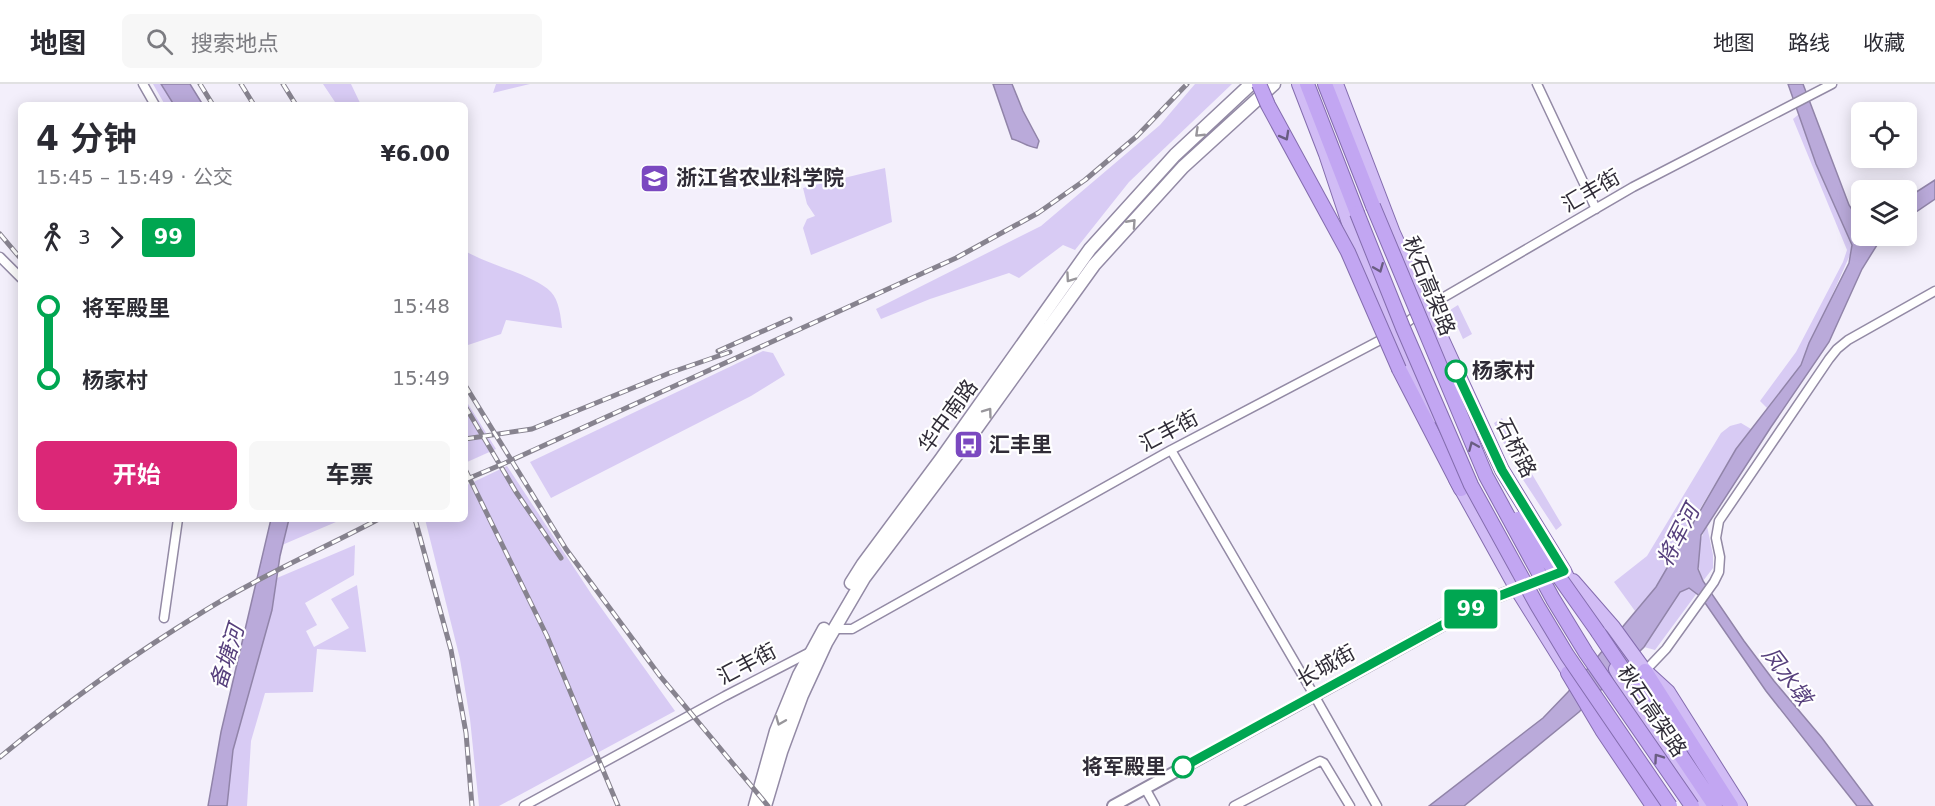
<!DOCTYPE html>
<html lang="zh">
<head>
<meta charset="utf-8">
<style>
  body { margin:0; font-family:"DejaVu Sans","Noto Sans SC",sans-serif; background:#f7f7f7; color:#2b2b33; height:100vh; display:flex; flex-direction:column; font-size:22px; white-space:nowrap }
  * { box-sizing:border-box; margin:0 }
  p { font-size:20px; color:#7c7c81 }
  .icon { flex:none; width:33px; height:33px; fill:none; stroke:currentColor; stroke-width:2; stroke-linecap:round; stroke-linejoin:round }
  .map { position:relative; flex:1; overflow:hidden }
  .panel { position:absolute; left:18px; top:18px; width:450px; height:420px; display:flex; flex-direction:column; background:#fff; border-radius:9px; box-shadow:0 3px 15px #0003 }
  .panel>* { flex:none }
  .badge { padding:0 12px; border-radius:4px; font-size:21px; line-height:39px }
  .fabs { position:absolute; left:1851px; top:18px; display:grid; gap:12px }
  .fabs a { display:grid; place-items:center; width:66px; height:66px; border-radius:9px; background:#fff; box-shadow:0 3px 15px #0003; font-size:30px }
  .map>.badge { position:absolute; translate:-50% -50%; box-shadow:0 0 0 3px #fff }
  .legs { display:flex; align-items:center; gap:9px; height:66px; padding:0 18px; font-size:20px }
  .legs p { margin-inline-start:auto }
  .overview { display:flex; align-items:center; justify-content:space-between; height:102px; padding:0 18px }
  h1 { font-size:33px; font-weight:700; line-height:45px }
  .cta { display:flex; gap:12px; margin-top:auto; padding:12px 18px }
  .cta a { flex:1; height:69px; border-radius:9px; background:#db2777; color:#fff; font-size:24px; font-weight:700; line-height:69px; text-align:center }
  .cta a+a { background:#f7f7f7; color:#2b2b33 }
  ul { padding:0 18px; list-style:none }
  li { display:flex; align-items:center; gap:21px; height:72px; font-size:22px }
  li i { display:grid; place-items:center; width:9px; height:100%; margin:0 8px; background:currentColor }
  li i::after { content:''; width:15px; height:15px; margin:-8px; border:4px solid; border-radius:50%; background:#fff }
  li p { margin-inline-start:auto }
  li:first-child i { background:linear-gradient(#0000 50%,currentColor 0) }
  li:last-child i { background:linear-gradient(currentColor 50%,#0000 0) }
  header { display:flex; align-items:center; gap:36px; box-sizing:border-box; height:84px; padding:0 30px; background:#fff; border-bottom:2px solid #e1e1e2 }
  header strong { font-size:28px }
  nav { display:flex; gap:33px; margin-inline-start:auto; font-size:21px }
  .search { width:420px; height:54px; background:#f7f7f7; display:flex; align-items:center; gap:15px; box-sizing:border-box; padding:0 21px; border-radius:9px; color:#7c7c81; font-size:22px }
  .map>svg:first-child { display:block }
  .green { fill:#d8cbf4 }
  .water { fill:#baaada; stroke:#9184a9; stroke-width:1.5 }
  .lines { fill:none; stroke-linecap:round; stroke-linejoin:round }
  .minor-casing { stroke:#938aa5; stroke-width:11 }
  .tertiary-casing { stroke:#938aa5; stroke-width:14 }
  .secondary-casing { stroke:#938aa5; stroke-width:15 }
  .primary-casing { stroke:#846dae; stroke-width:16 }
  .trunk-casing { stroke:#846dae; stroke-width:16 }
  .minor { stroke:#fff; stroke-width:8 }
  .tertiary { stroke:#fff; stroke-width:10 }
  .secondary { stroke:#fff; stroke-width:12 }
  .primary { stroke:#d1bcf5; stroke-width:14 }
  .trunk { stroke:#c2a6f2; stroke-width:14 }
  .rail-casing { stroke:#87838f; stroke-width:5 }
  .rail { stroke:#fff; stroke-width:3; stroke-dasharray:9; stroke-linecap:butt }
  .trunk-bridge-casing { stroke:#846dae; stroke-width:16; stroke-linecap:butt }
  .trunk-bridge { stroke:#c2a6f2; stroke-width:14 }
  .oneway { stroke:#98969b }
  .oneway2 { stroke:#6a5d82 }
  .line-1-casing { stroke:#fff; stroke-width:14 }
  .line-1 { stroke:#00a651; stroke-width:9 }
  .stop-1-dot { fill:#fff; stroke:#00a651; stroke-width:3 }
  .labels { text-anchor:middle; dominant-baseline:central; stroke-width:4.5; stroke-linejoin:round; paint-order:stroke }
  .poi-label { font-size:21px; font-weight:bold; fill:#302c37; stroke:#fff; text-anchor:start }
  .street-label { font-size:21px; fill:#302c37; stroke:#fff }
  .stop-label { font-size:21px; font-weight:bold; fill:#302c37; stroke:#fff; text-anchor:start }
  .water-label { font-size:22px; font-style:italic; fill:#563f7c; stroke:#fff }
</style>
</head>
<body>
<header>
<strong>地图</strong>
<div class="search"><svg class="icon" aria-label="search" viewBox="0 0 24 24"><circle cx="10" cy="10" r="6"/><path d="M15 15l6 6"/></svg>搜索地点</div>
<nav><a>地图</a><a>路线</a><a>收藏</a></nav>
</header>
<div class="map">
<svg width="1935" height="722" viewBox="0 0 1935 722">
  <rect width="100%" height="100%" fill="#f3effb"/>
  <path class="green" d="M153,0H161L174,21H165Z
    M323,0H351L361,21H337Z
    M496,0H530L493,9Z
    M1195,0H1232L1129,98L1075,166L1063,161L1019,194L1009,189L930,215L881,235L876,225L1041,142L1160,41Z
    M1799,30L1816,80L1852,161L1850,171L1801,281L1767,324L1760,317L1796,268L1843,178L1847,166L1793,35Z
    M885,84L892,138L811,171L803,144L807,135L815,132L807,120L803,104Z
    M465,167C489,181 534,191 551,208C559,216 561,234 562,244L506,236L501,250L465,262Z
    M1458,221L1472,250L1463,255L1450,226Z
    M763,267L773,269L785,291L751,312L551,414L530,378Z
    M465,315L496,365L465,379Z
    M1502,334L1512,356L1562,441L1556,446L1518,388L1494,339Z
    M1741,339L1751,345L1736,365L1694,435L1667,485L1656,503L1635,527L1614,498L1647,472L1721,349L1730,342Z
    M507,382L592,511L675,627L499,722H479L470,635L460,575L425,435H465V402Z
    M289,435H343L282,461Z
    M1707,442L1713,471V484L1703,497C1695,479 1697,459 1707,442Z
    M355,461L354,491L305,519L317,541L306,547L314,563L349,544L331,515L357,501L366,568L317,565L313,608L265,609L251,657L247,722H227L233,666L272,526L277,494Z
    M1689,503L1697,509L1655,566L1644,563L1680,508Z"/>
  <path class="water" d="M161,0H190L203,21H174Z
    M993,0H1012L1023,27L1039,57L1037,64C1027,63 1021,57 1012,55Z
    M1788,0H1803L1849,121L1854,129L1861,134L1862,152H1887L1877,161L1862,185L1829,258L1771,343L1701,451L1698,485L1703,497L1744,557L1774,597L1822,654L1873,722H1857L1766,607L1701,513L1689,504L1680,508L1644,563L1579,628L1464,722H1429L1543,634L1568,608L1656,503L1736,365L1801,281L1809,259L1849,179L1852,161L1816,80Z
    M1935,96V115L1907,134V114Z
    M271,435H289L280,472L272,526L233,666L227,722H208L221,648Z"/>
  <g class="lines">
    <defs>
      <path id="minor" d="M143,0L155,21
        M1537,0L1596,125
        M0,173L21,194
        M1401,243L1427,223L1633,103L1832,0
        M1171,366L1314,611L1377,722
        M164,534L178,435
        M831,547L833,545H852L1171,366L1388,252
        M1645,587L1666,565L1714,498L1719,488L1720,473L1716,454L1719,437L1829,275L1837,265L1848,256L1935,207
        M1145,704L1155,722
        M524,722L725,612L812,567
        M1234,722L1320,677L1324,679L1350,722"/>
      <path id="tertiary" d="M1113,722L1486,517L1547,493"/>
      <path id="secondary" d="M851,499L863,480L941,375L1090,165L1175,71L1251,0
        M755,722L776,647L799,591L824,545
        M765,722L781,668L802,611L826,559L864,494L971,352L1094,181L1183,83L1274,0"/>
      <path id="primary" d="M1299,0L1326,70L1357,163L1430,333
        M1336,0L1393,149L1502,386L1564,487L1574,508
        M1456,395L1517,505L1575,598
        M1573,497L1613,543L1645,587L1668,608L1740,722
        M1616,585L1630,611L1706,722
        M1634,683L1662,722"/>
      <path id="trunk" d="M1307,0L1357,129
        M1325,0L1373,122
        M1399,285L1461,405
        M1598,548L1715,722
        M1645,587L1731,722
        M1568,589L1602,646L1653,722"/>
    </defs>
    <use href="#minor" class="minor-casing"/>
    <use href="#tertiary" class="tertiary-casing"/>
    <use href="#secondary" class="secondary-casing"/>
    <use href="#primary" class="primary-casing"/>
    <use href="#trunk" class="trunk-casing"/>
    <use href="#minor" class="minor"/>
    <use href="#tertiary" class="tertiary"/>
    <use href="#secondary" class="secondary"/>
    <use href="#primary" class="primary"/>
    <use href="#trunk" class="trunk"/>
    <defs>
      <path id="rail" d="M200,0L213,21
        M241,0L254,21
        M283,0L296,21
        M0,150L21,175
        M718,267L790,235
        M465,301L566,465L660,592L768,722
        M465,322L516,408L561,474
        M465,355L532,345L672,288L730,268
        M465,385L547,552L618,722
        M465,396L505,379L956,174L1038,129L1085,96L1137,52L1187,0
        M415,435L451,566L466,649L472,722
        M0,673C63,621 131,572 201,529C258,493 320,466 379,435"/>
    </defs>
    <use href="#rail" class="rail-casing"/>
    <use href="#rail" class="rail"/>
    <defs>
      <path id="trunk-bridge" d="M1259,0L1268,21L1348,168L1399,285
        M1373,122L1486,392L1553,515L1586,569L1692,722
        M1357,129L1403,244L1471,401L1537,521L1567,571L1670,722
        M1518,435L1598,548"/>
    </defs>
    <use href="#trunk-bridge" class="trunk-bridge-casing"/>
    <use href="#trunk-bridge" class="trunk-bridge"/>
  </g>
  <defs><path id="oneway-chevron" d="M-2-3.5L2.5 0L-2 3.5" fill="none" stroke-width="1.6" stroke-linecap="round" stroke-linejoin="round" transform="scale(1.5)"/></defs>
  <g class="oneway">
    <use href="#oneway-chevron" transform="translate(1199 49) rotate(136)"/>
    <use href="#oneway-chevron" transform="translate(1132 139) rotate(-48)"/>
    <use href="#oneway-chevron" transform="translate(1070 194) rotate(125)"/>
    <use href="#oneway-chevron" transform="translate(988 328) rotate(-54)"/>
    <use href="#oneway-chevron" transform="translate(780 637) rotate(112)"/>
  </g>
  <g class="oneway2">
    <use href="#oneway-chevron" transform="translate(1285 52) rotate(61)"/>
    <use href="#oneway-chevron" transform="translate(1379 184) rotate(68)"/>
    <use href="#oneway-chevron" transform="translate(1473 362) rotate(-113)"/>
    <use href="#oneway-chevron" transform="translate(1658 674) rotate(-125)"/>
  </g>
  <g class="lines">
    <defs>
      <path id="line-1" d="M1183,683L1486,517L1564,487L1502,386L1456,287"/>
    </defs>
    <use href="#line-1" class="line-1-casing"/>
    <use href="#line-1" class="line-1"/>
  </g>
  <defs>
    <symbol id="university-square" viewBox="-11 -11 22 22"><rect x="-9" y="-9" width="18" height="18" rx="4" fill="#7b49c0" stroke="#fff"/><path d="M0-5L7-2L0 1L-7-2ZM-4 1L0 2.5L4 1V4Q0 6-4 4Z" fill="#fff"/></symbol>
    <symbol id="bus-square" viewBox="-11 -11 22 22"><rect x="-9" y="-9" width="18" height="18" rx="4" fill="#7b49c0" stroke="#fff"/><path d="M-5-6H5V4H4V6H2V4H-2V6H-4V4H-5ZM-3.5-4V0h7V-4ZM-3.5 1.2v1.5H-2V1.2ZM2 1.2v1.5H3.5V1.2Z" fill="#fff"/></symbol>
  </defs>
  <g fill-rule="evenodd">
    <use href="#university-square" x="638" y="78" width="33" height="33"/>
    <use href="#bus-square" x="952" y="344" width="33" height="33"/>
  </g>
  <g class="stop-1-dot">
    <circle cx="1456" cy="287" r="10"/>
    <circle cx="1183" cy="683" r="10"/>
  </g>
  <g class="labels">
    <g class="poi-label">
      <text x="676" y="94">浙江省农业科学院</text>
      <text x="989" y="361">汇丰里</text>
    </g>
    <g class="street-label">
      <text transform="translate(1591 107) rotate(-30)">汇丰街</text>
      <text transform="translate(1429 202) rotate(68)">秋石高架路</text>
      <text transform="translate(948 332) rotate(-54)">华中南路</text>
      <text transform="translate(1169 347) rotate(-28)">汇丰街</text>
      <text transform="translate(1516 364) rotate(63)">石桥路</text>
      <text transform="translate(747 580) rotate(-28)">汇丰街</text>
      <text transform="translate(1326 582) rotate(-29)">长城街</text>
      <text transform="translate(1652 627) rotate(56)">秋石高架路</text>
    </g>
    <g class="stop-label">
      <text x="1472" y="287">杨家村</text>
      <text x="1166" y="683" text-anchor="end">将军殿里</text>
    </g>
    <g class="water-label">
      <text transform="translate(1678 452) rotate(-63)">将军河</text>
      <text transform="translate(227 573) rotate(-73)">备塘河</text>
      <text transform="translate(1787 592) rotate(53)">凤水墩</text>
    </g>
  </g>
</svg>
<div class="fabs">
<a><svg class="icon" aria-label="locate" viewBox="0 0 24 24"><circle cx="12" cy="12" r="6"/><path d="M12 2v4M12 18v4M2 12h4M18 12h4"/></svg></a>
<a><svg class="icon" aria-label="layers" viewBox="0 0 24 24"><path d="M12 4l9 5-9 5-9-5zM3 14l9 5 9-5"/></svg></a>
</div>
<b class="badge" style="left:1471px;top:525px;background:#00a651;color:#fff">99</b>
<section class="panel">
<div class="overview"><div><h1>4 分钟</h1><p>15:45 – 15:49 · 公交</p></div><b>¥6.00</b></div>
<div class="legs"><svg class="icon" aria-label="walk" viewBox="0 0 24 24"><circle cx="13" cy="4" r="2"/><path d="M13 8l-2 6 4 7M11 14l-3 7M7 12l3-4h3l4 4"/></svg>3<svg class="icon" aria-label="forward" viewBox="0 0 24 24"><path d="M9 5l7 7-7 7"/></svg><b class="badge" style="background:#00a651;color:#fff">99</b></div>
<ul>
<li><i style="color:#00a651"></i><b>将军殿里</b><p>15:48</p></li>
<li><i style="color:#00a651"></i><b>杨家村</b><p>15:49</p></li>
</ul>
<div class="cta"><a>开始</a><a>车票</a></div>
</section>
</div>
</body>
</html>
